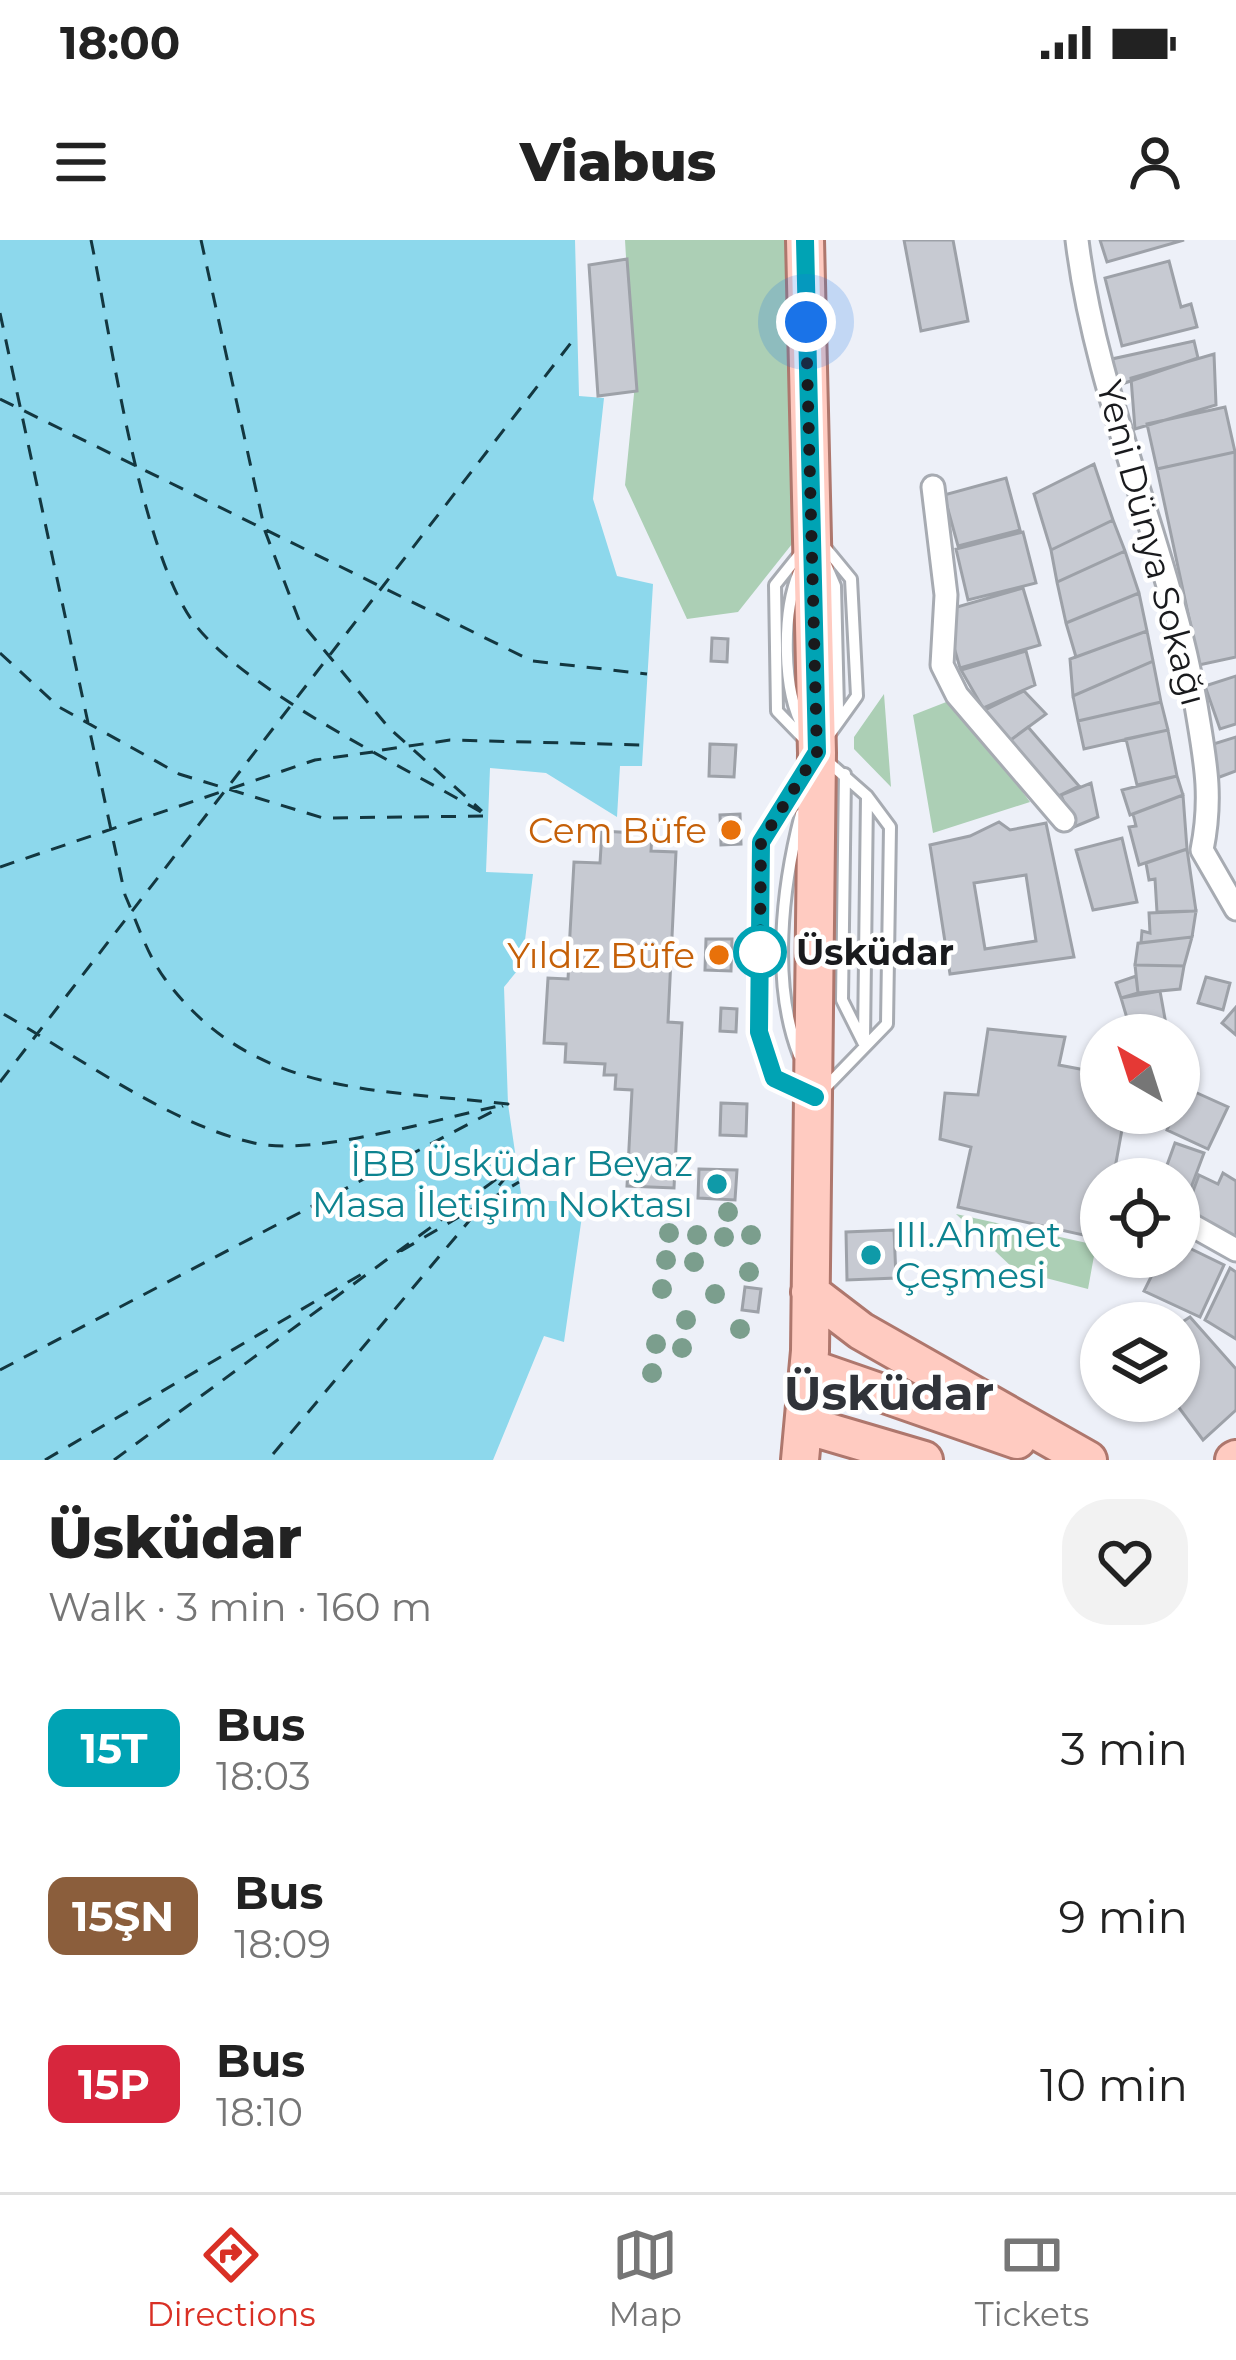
<!DOCTYPE html>
<html lang="en">
<head>
<meta charset="utf-8">
<style>
  body { margin:0; font-family:Montserrat,sans-serif; background:#f2f2f2; color:#222; height:100vh; display:flex; flex-direction:column; font-size:45px; white-space:nowrap }
  * { box-sizing:border-box; margin:0 }
  p { font-size:39px; color:#767676 }
  .icon { flex:none; width:66px; height:66px; fill:none; stroke:currentColor; stroke-width:2; stroke-linecap:round; stroke-linejoin:round }
  .map { position:relative; height:1220px; overflow:hidden }
  .details { display:flex; flex-direction:column; background:#fff; flex:1 }
  .details>* { flex:none }
  .badge { padding:0 24px; border-radius:18px; font-size:42px; line-height:78px }
  .needle { width:78px; rotate:321deg }
  .tools { position:absolute; left:1080px; top:774px; display:grid; gap:24px }
  .tools a { display:grid; place-items:center; width:120px; height:120px; border-radius:50%; background:#fff; box-shadow:0 3px 9px #0004; font-size:60px }
  .you { position:absolute; width:60px; height:60px; margin:-30px; border:9px solid #fff; border-radius:50%; background:#1a73e8; box-shadow:0 0 0 18px #1a73e833 }
  .map>.badge { position:absolute; translate:-50% -50%; box-shadow:0 0 0 6px #fff }
  .round { display:grid; place-items:center; flex:none; width:126px; height:126px; border-radius:48px; background:#f2f2f2 }
  .head { display:flex; align-items:center; justify-content:space-between; height:204px; padding:0 48px }
  h1 { font-size:57px; font-weight:800; line-height:90px }
  ul { padding:0; list-style:none }
  li { display:flex; align-items:center; gap:36px; height:168px; padding:0 48px }
  li div { flex:1 }
  li b { display:block; font-size:45px }
  li em { font-style:normal }
  li .badge { min-width:132px; font-weight:700; text-align:center }
  .status { display:flex; justify-content:space-between; align-items:center; height:84px; padding:0 60px; background:#fff; direction:ltr }
  .status svg { height:33px; fill:currentColor }
  header { display:flex; justify-content:space-between; align-items:center; height:156px; padding:0 48px; background:#fff; font-size:54px; font-weight:800 }
  .tab-bar { display:flex; justify-content:space-around; align-items:center; height:168px; border-top:3px solid #e0e0e0; background:#fff; font-size:33px; color:#767676 }
  .tab-bar a { display:grid; justify-items:center; gap:6px }
  .tab-bar .active { color:#d93025 }
  .map>svg:first-child { display:block }
  .green { fill:#accfb5 }
  .water { fill:#8dd8ec }
  .lines { fill:none; stroke-linecap:round; stroke-linejoin:round }
  .ferry { stroke:#133740; stroke-width:3; stroke-dasharray:15 12; stroke-linecap:butt }
  .building { fill:#c7cad2; stroke:#9da1a8; stroke-width:3; fill-rule:evenodd }
  .lane-casing { stroke:#a7abb2; stroke-width:16 }
  .street-casing { stroke:#a7abb2; stroke-width:27 }
  .primary-casing { stroke:#ae776d; stroke-width:42 }
  .lane { stroke:#fff; stroke-width:10 }
  .street { stroke:#fff; stroke-width:21 }
  .primary { stroke:#ffcbc1; stroke-width:36 }
  .tree { fill:#7b9e8d }
  .line-casing { stroke:#fff; stroke-width:27 }
  .line { stroke:#00a3b4; stroke-width:18 }
  .walk { stroke:#191a1d; stroke-width:12; stroke-dasharray:0 21.6 }
  .food-dot { fill:#e8710a; stroke:#fff; stroke-width:4.5 }
  .stop-dot { fill:#fff; stroke:#00a3b4; stroke-width:6 }
  .culture-dot { fill:#0f9aa8; stroke:#fff; stroke-width:4.5 }
  .labels { text-anchor:middle; dominant-baseline:central; stroke-width:9; stroke-linejoin:round; paint-order:stroke }
  .street-label { font-size:36px; fill:#191a1d; stroke:#fff }
  .food-label { font-size:36px; fill:#c56008; stroke:#fff; text-anchor:end }
  .stop-label { font-size:36px; font-weight:bold; fill:#191a1d; stroke:#fff; text-anchor:start }
  .culture-label { font-size:36px; fill:#0d838f; stroke:#fff; text-anchor:end }
  .district-label { font-size:48px; font-weight:bold; fill:#303339; stroke:#fff }
</style>
</head>
<body>
<div class="status"><b>18:00</b><svg viewBox="0 0 49 12"><path d="M0 12V9h3v3zM5 12V6h3v6zM10 12V3h3v9zM15 12V0h3v12zM26 1h20v11H26zM47 4h2v5h-2z"/></svg></div>
<header><svg class="icon" aria-label="menu" viewBox="0 0 24 24"><path d="M4 6h16M4 12h16M4 18h16"/></svg>Viabus<svg class="icon" aria-label="person" viewBox="0 0 24 24"><circle cx="12" cy="8" r="4"/><path d="M4 21q1-7 8-7t8 7"/></svg></header>
<div class="map">
<svg width="1236" height="1220" viewBox="0 0 1236 1220">
  <rect width="100%" height="100%" fill="#edf0f8"/>
  <path class="green" d="M625,0H791L796,299L738,372L687,379L625,245L634,154Z
    M884,454L891,547L854,509V497Z
    M954,459L1030,562L933,593L913,475Z
    M956,974L1096,1005L1088,1049L1015,1030Z"/>
  <path class="water" d="M0,0H575L579,156L604,158L593,259L617,336L653,344L642,526H620L617,577L546,533L490,528L486,632L533,634L522,725L504,747L508,864L522,960L584,962L564,1102L544,1096L493,1220H0Z"/>
  <g class="lines">
    <path class="ferry" d="M91,0C111,95 140,316 197,387C252,455 409,529 488,576
      M201,0L265,291L299,380L389,488L482,571
      M0,73L125,655C137,682 147,715 165,739C252,856 376,849 508,864C443,877 316,917 254,903C169,884 76,815 0,772
      M0,159L532,421L647,434
      M0,413L59,467L179,534L323,578L487,576
      M382,510L450,500L643,505
      M0,627L315,520L373,512
      M0,842L577,95
      M489,960L519,942
      M401,1011L481,964
      M0,1130L503,866
      M45,1220L367,1031
      M114,1220L517,924L268,1220"/>
  </g>
  <path class="building" d="M904,0H953L968,81L921,91Z
    M1100,0H1184L1107,22Z
    M627,19L637,151L598,156L589,25Z
    M1169,21L1181,67L1191,64L1197,87L1122,106L1105,38Z
    M1194,101L1198,118L1119,145L1112,119Z
    M1214,114L1216,165L1135,189L1131,138Z
    M1225,167L1235,212L1157,229L1147,184Z
    M1235,212L1236,417L1199,425L1157,229Z
    M1094,224L1113,280L1051,310L1034,254Z
    M1006,238L1020,290L958,306L944,255Z
    M1113,280L1125,311L1057,342L1051,310Z
    M1023,292L1036,343L968,360L956,309Z
    M1125,311L1139,353L1066,383L1057,342Z
    M1023,348L1040,405L960,428L949,390L955,388L950,369Z
    M1139,353L1147,391L1076,417L1066,383Z
    M1147,391L1153,421L1073,456L1070,419Z
    M712,398L728,399L727,422L711,421Z
    M1026,411L1035,445L983,468L961,430Z
    M1153,421L1161,462L1078,481L1073,456Z
    M1236,436V484L1220,489L1205,446Z
    M1024,451L1046,474L1008,502L983,471Z
    M1161,462L1168,490L1084,509L1078,481Z
    M1028,487L1079,546L1054,558L1008,502Z
    M1168,490L1177,536L1137,545L1126,499Z
    M1236,497V531L1217,538L1207,506Z
    M710,504L736,505L734,537L709,536Z
    M1177,536L1183,555L1130,575L1122,550Z
    M1091,543L1098,577L1074,587L1061,555Z
    M1183,555L1187,609L1139,625L1129,587L1136,586L1133,574Z
    M740,574L741,604L721,605L720,575Z
    M999,582L1010,590L1046,583L1074,717L950,734L930,605L970,596ZM1026,635L1036,701L985,709L974,643Z
    M602,591L652,594L651,611L676,612L668,782L682,783L674,948L627,946L632,850L615,849L616,835H604L605,824L565,822L566,804L544,803L548,738L568,739L569,721L581,722V711H569L574,622L600,623Z
    M1122,598L1137,662L1093,670L1076,610Z
    M1187,609L1196,671L1157,672L1155,639L1149,640L1146,623Z
    M1196,671L1192,697L1141,703L1142,691L1150,693L1149,673Z
    M1192,697L1184,726L1135,725L1138,703Z
    M706,699H732L731,731L705,730Z
    M1135,725L1184,726L1180,749L1138,753Z
    M1136,736L1138,753L1121,758L1116,743Z
    M1206,737L1230,743L1223,770L1198,763Z
    M1160,751L1167,790L1132,795L1121,758Z
    M1236,767V795L1222,783Z
    M721,768L737,769L736,792L720,791Z
    M988,789L1065,797L1059,825L1101,833V873H1125L1113,939H1101V999L958,967L971,907L940,899L945,853L978,855Z
    M1186,848L1228,867L1208,909L1167,890Z
    M721,863L747,864L746,896L720,895Z
    M1175,903L1204,913L1183,969L1179,968V939H1162Z
    M699,929L737,930L735,960L698,958Z
    M1223,933L1236,941V1000L1185,973L1199,935L1218,944Z
    M894,990L896,1038L847,1040L846,992Z
    M1179,1003L1224,1025L1200,1077L1144,1051L1161,1017H1179Z
    M1230,1028L1236,1032V1099L1205,1080Z
    M745,1047L761,1049L758,1072L742,1070Z
    M1190,1077L1236,1129V1170L1203,1200L1174,1161H1179V1084Z"/>
  <g class="lines">
    <defs>
      <path id="lane" d="M823,305L851,339L857,456L829,495
        M803,310L775,345L777,471L808,503
        M826,325L835,346L838,469L831,483
        M799,332C782,373 782,451 804,489
        M806,531L761,602L759,792L774,838L807,854
        M845,534L842,760L864,804
        M864,800L867,556
        M799,815C771,743 782,648 801,574
        M822,851L887,784L890,587L867,556L826,520"/>
      <path id="street" d="M1077,0C1096,158 1169,308 1196,465C1205,520 1213,555 1202,610L1236,669
        M933,247L946,355L942,425L957,455L1064,580
        M1179,978L1236,1010"/>
      <path id="primary" d="M810,1052L861,1091L1088,1220
        M810,1128L1017,1200
        M805,1185L924,1220
        M800,1220L810,1111L817,513L805,0
        M1234,1220L1236,1219"/>
    </defs>
    <use href="#lane" class="lane-casing"/>
    <use href="#street" class="street-casing"/>
    <use href="#primary" class="primary-casing"/>
    <use href="#lane" class="lane"/>
    <use href="#street" class="street"/>
    <use href="#primary" class="primary"/>
  </g>
  <g class="tree">
    <circle cx="728" cy="972" r="10"/>
    <circle cx="669" cy="993" r="10"/>
    <circle cx="697" cy="995" r="10"/>
    <circle cx="751" cy="995" r="10"/>
    <circle cx="724" cy="997" r="10"/>
    <circle cx="666" cy="1020" r="10"/>
    <circle cx="694" cy="1022" r="10"/>
    <circle cx="749" cy="1032" r="10"/>
    <circle cx="662" cy="1049" r="10"/>
    <circle cx="715" cy="1054" r="10"/>
    <circle cx="686" cy="1080" r="10"/>
    <circle cx="740" cy="1089" r="10"/>
    <circle cx="656" cy="1104" r="10"/>
    <circle cx="682" cy="1108" r="10"/>
    <circle cx="652" cy="1133" r="10"/>
  </g>
  <g class="lines">
    <defs>
      <path id="line" d="M805,0L817,512L761,602L759,792L774,838L815,857"/>
    </defs>
    <use href="#line" class="line-casing"/>
    <use href="#line" class="line"/>
    <path class="walk" d="M760,712L761,602L817,512L806,82"/>
  </g>
  <g class="food-dot">
    <circle cx="731" cy="590" r="12"/>
    <circle cx="719" cy="715" r="12"/>
  </g>
  <circle class="stop-dot" cx="760" cy="712" r="24"/>
  <g class="culture-dot">
    <circle cx="717" cy="944" r="12"/>
    <circle cx="871" cy="1015" r="12"/>
  </g>
  <g class="labels">
    <g class="street-label">
      <text transform="translate(1152 303) rotate(75)">Yeni Dünya Sokağı</text>
    </g>
    <g class="food-label">
      <text x="707" y="590">Cem Büfe</text>
      <text x="695" y="715">Yıldız Büfe</text>
    </g>
    <g class="stop-label">
      <text x="796" y="712">Üsküdar</text>
    </g>
    <g class="culture-label">
      <text x="693" y="923">İBB Üsküdar Beyaz<tspan x="693" dy="41">Masa İletişim Noktası</tspan></text>
      <text x="895" y="994" text-anchor="start">III.Ahmet<tspan x="895" dy="41">Çeşmesi</tspan></text>
    </g>
    <g class="district-label">
      <text x="889" y="1153">Üsküdar</text>
    </g>
  </g>
</svg>
<div class="tools">
<a><svg class="needle" viewBox="-14 -14 28 28"><path d="M0-13l5 13h-10z" fill="#e53935"/><path d="M0 13l5-13h-10z" fill="#767676"/></svg></a>
<a><svg class="icon" aria-label="locate" viewBox="0 0 24 24"><circle cx="12" cy="12" r="6"/><path d="M12 2v4M12 18v4M2 12h4M18 12h4"/></svg></a>
<a><svg class="icon" aria-label="layers" viewBox="0 0 24 24"><path d="M12 4l9 5-9 5-9-5zM3 14l9 5 9-5"/></svg></a>
</div>
<div class="you" style="left:806px;top:82px"></div>
</div>
<section class="details">
<div class="head"><div><h1>Üsküdar</h1><p>Walk · 3 min · 160 m</p></div><a class="round"><svg class="icon" aria-label="heart" viewBox="0 0 24 24"><path d="M12 20l-8-8c-3-5 5-10 8-4 3-6 11-1 8 4z"/></svg></a></div>
<ul>
<li><span class="badge" style="background:#00a3b4;color:#fff">15T</span><div><b>Bus</b><p>18:03</p></div><em>3 min</em></li>
<li><span class="badge" style="background:#8b5e3c;color:#fff">15ŞN</span><div><b>Bus</b><p>18:09</p></div><em>9 min</em></li>
<li><span class="badge" style="background:#d7263d;color:#fff">15P</span><div><b>Bus</b><p>18:10</p></div><em>10 min</em></li>
</ul>
</section>
<nav class="tab-bar">
<a class="active"><svg class="icon" aria-label="directions" viewBox="0 0 24 24"><path d="M12 3l9 9-9 9-9-9zM9 14v-3h6M13 9l2 2-2 2"/></svg>Directions</a>
<a><svg class="icon" aria-label="map" viewBox="0 0 24 24"><path d="M3 6l6-2 6 2 6-2v14l-6 2-6-2-6 2zM9 4v14M15 6v14"/></svg>Map</a>
<a><svg class="icon" aria-label="tickets" viewBox="0 0 24 24"><path d="M3 7h18v10H3zM15 7v10"/></svg>Tickets</a>
</nav>
</body>
</html>
